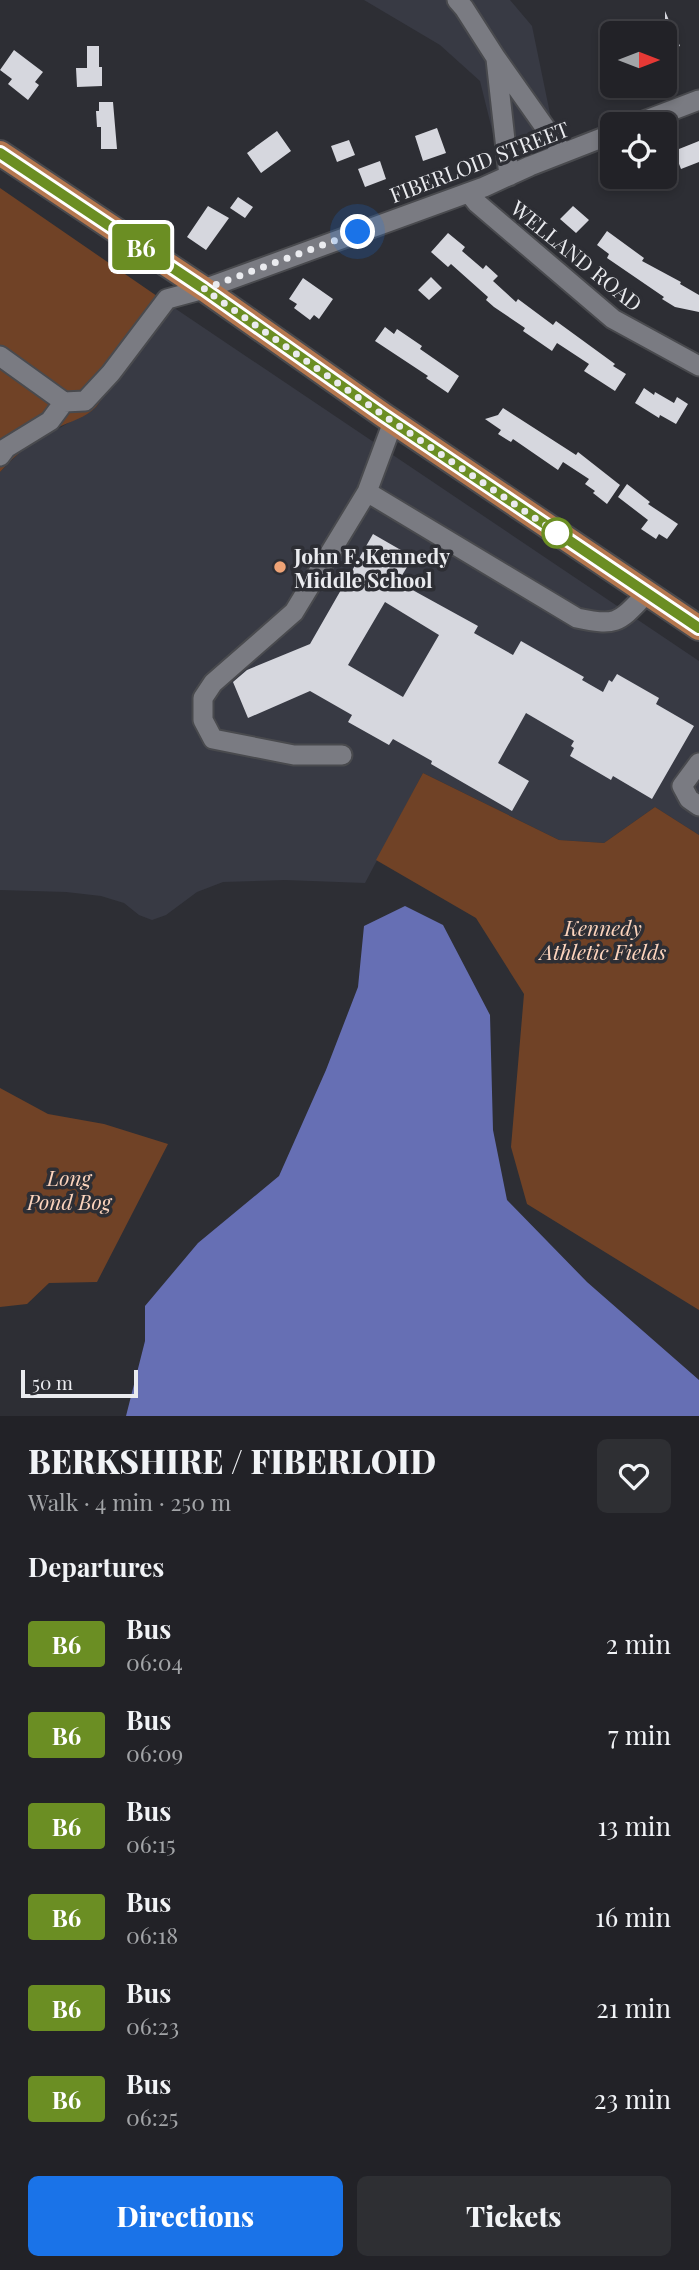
<!DOCTYPE html>
<html lang="en">
<head>
<meta charset="utf-8">
<style>
  body { margin:0; font-family:"Playfair Display",serif; background:#2e2f33; color:#f1f3f6; height:100vh; display:flex; flex-direction:column; font-size:26px; white-space:nowrap }
  * { box-sizing:border-box; margin:0 }
  p { font-size:23px; color:#a2a4a7 }
  .icon { flex:none; width:38px; height:38px; fill:none; stroke:currentColor; stroke-width:2; stroke-linecap:round; stroke-linejoin:round }
  .map { position:relative; height:1416px; overflow:hidden }
  .drawer { display:flex; flex-direction:column; background:#222227; flex:1 }
  .drawer>* { flex:none }
  .badge { padding:0 14px; border-radius:5px; font-size:24px; line-height:46px }
  .needle { width:46px; rotate:90deg }
  .fabs { position:absolute; left:600px; top:21px; display:grid; gap:14px }
  .fabs a { display:grid; place-items:center; width:77px; height:77px; border-radius:10px; background:#222227; box-shadow:0 4px 10px #0003,0 0 0 2px #3f3f44; font-size:35px }
  .scale { position:absolute; left:21px; bottom:18px; width:117px; box-sizing:border-box; padding-left:7px; border:4px solid #eaebef; border-top:0; font-size:19px; line-height:24px; white-space:nowrap; color:#eaebef; -webkit-text-stroke:5px #2d2e34; paint-order:stroke }
  .you { position:absolute; width:35px; height:35px; margin:-18px; border:5px solid #fff; border-radius:50%; background:#1a73e8; box-shadow:0 0 0 10px #1a73e833 }
  .map>.badge { position:absolute; translate:-50% -50%; box-shadow:0 0 0 4px #fff }
  h2 { padding:0 28px; font-size:26px; line-height:63px }
  .round { display:grid; place-items:center; flex:none; width:74px; height:74px; border-radius:10px; background:#2e2f33 }
  .head { display:flex; align-items:center; justify-content:space-between; height:119px; padding:0 28px }
  h1 { font-size:33px; font-weight:800; line-height:52px }
  .action { display:flex; gap:14px; margin-top:auto; padding:14px 28px }
  .action a { flex:1; height:80px; border-radius:10px; background:#1a73e8; color:#fff; font-size:28px; font-weight:800; line-height:80px; text-align:center }
  .action a+a { background:#2e2f33; color:#f1f3f6 }
  ul { padding:0; list-style:none }
  li { display:flex; align-items:center; gap:21px; height:91px; padding:0 28px }
  li div { flex:1 }
  li b { display:block; font-size:26px }
  li em { font-style:normal }
  li .badge { min-width:77px; font-weight:700; text-align:center }
  .map>svg:first-child { display:block }
  .built { fill:#383a44 }
  .green { fill:#704226 }
  .water { fill:#666fb4 }
  .building { fill:#d6d7de; fill-rule:evenodd }
  .lines { fill:none; stroke-linecap:round; stroke-linejoin:round }
  .minor-casing { stroke:#494a4e; stroke-width:23 }
  .major-casing { stroke:#494a4e; stroke-width:28 }
  .minor { stroke:#7a7b82; stroke-width:19 }
  .major { stroke:#b4774f; stroke-width:24 }
  .line-casing { stroke:#fff; stroke-width:16 }
  .line { stroke:#6b8e23; stroke-width:10 }
  .walk { stroke:#eaebef; stroke-width:7; stroke-dasharray:0 12.6 }
  .stop-dot { fill:#fff; stroke:#6b8e23; stroke-width:3.5 }
  .poi-dot { fill:#efa376; stroke:#2d2e34; stroke-width:2.5 }
  .labels { text-anchor:middle; dominant-baseline:central; stroke-width:7; stroke-linejoin:round; paint-order:stroke }
  .street-label { font-size:21px; fill:#eaebef; stroke:#2d2e34 }
  .poi-label { font-size:21px; font-weight:bold; fill:#eaebef; stroke:#2d2e34; text-anchor:start }
  .park-label { font-size:21px; font-style:italic; fill:#fcd4bd; stroke:#2d2e34 }
</style>
</head>
<body>
<div class="map">
<svg width="699" height="1416" viewBox="0 0 699 1416">
  <rect width="100%" height="100%" fill="#2d2e34"/>
  <path class="built" d="M364,0H510L532,26L554,133L500,162L480,81L440,45Z
    M170,305L699,661V835L655,807L604,843L559,840L423,773L365,883L285,880L223,882L197,892L166,915L152,920L139,915L124,903L101,896L66,892L0,890V472L23,449L96,407Z"/>
  <path class="green" d="M0,188L170,305L96,407C85,418 71,421 57,428C35,439 16,454 0,472Z
    M423,773L559,840L604,843L655,807L699,835V1310L527,1204L511,1147L524,994L476,918L376,860Z
    M0,1088L48,1114L104,1124L168,1144L97,1282L49,1283L27,1304L0,1307Z"/>
  <path class="water" d="M405,906L443,925L490,1015L493,1130L507,1200L587,1282L699,1380V1416H126L145,1341V1306L198,1243L279,1176L326,1070L358,987L364,926Z"/>
  <path class="building" d="M665,11L680,46L665,51Z
    M87,46H99V67H102V86L77,87L76,68H87Z
    M14,50L43,72L35,82L39,85L28,100L8,84L12,79L0,70Z
    M99,102H113L117,149H101V127H97L96,111H99Z
    M437,128L446,153L423,161L415,136Z
    M277,131L291,151L261,173L247,153Z
    M349,140L355,155L337,162L331,146Z
    M699,141V162L681,169L674,151Z
    M380,161L386,179L365,187L358,169Z
    M238,197L253,207L245,218L230,208Z
    M208,206L229,218L206,250L187,237Z
    M573,206L589,220L576,233L560,219Z
    M607,231L644,258L642,261L681,282L680,284L699,295V312L675,307L662,299L664,297L607,258L609,254L597,245Z
    M448,233L465,247L462,251L483,269L486,265L498,276L493,281L516,302L518,299L553,325L556,321L615,364L613,366L626,374L615,391L584,371L589,364L557,343L552,351L523,331L525,328L494,307L486,300L488,297L451,264L448,267L431,252Z
    M431,277L442,288L429,300L418,290Z
    M303,278L333,299L319,319L314,315L310,320L294,308L297,304L289,299Z
    M385,327L394,334L397,329L422,346L420,349L459,376L448,393L426,378L428,376L375,341Z
    M644,388L654,395L655,392L674,403L677,397L688,404L676,424L660,415L659,418L635,403Z
    M503,408L576,455L578,452L620,485L607,504L593,493L595,491L585,484L589,479L563,462L558,470L513,439L511,442L498,434L501,430L485,419L498,415Z
    M627,484L650,502L648,504L678,524L667,539L659,534L656,539L641,529L648,520L618,497Z
    M373,534L413,557L398,582L478,626L474,633L513,655L521,641L584,677L582,680L603,692L609,680L612,682L617,674L659,698L656,704L694,726L652,799L613,776L611,780L570,756L574,748L571,746L574,741L526,713L498,763L529,781L512,811L431,764L432,761L393,739L389,745L348,722L352,715L310,691L248,718L233,682L247,670L310,644ZM385,602L439,635L403,697L348,665Z"/>
  <g class="lines">
    <defs>
      <path id="minor" d="M457,0L464,8L496,58L563,153
        M496,59L509,176
        M636,124L699,100
        M469,193L477,203L613,319L699,366
        M0,356L64,402L50,421L6,448L0,456
        M64,402L85,401L111,373L167,299L204,289L484,187L530,166L612,134
        M367,492L577,618C618,627 619,622 647,593
        M342,755H294L213,739L203,720V698L213,683L294,612L367,492L393,422
        M699,763L682,786L689,799L699,806"/>
      <path id="major" d="M0,153L204,289L383,415L699,628"/>
    </defs>
    <use href="#minor" class="minor-casing"/>
    <use href="#major" class="major-casing"/>
    <use href="#minor" class="minor"/>
    <use href="#major" class="major"/>
  </g>
  <g class="lines">
    <defs>
      <path id="line" d="M0,153L204,289L383,415L699,628"/>
    </defs>
    <use href="#line" class="line-casing"/>
    <use href="#line" class="line"/>
    <path class="walk" d="M358,232L204,289L383,415L557,533"/>
  </g>
  <circle class="stop-dot" cx="557" cy="533" r="14"/>
  <circle class="poi-dot" cx="280" cy="567" r="7"/>
  <g class="labels">
    <g class="street-label">
      <text transform="translate(479 161) rotate(-21)">FIBERLOID STREET</text>
      <text transform="translate(577 255) rotate(39)">WELLAND ROAD</text>
    </g>
    <g class="poi-label">
      <text x="294" y="555">John F. Kennedy<tspan x="294" dy="24">Middle School</tspan></text>
    </g>
    <g class="park-label">
      <text x="603" y="927">Kennedy<tspan x="603" dy="24">Athletic Fields</tspan></text>
      <text x="69" y="1177">Long<tspan x="69" dy="24">Pond Bog</tspan></text>
    </g>
  </g>
</svg>
<div class="fabs">
<a><svg class="needle" viewBox="-14 -14 28 28"><path d="M0-13l5 13h-10z" fill="#e53935"/><path d="M0 13l5-13h-10z" fill="#a2a4a7"/></svg></a>
<a><svg class="icon" aria-label="locate" viewBox="0 0 24 24"><circle cx="12" cy="12" r="6"/><path d="M12 2v4M12 18v4M2 12h4M18 12h4"/></svg></a>
</div>
<div class="scale">50 m</div>
<div class="you" style="left:358px;top:232px"></div>
<b class="badge" style="left:141px;top:247px;background:#6b8e23;color:#fff">B6</b>
</div>
<section class="drawer">
<div class="head"><div><h1>BERKSHIRE / FIBERLOID</h1><p>Walk · 4 min · 250 m</p></div><a class="round"><svg class="icon" aria-label="heart" viewBox="0 0 24 24"><path d="M12 20l-8-8c-3-5 5-10 8-4 3-6 11-1 8 4z"/></svg></a></div>
<h2>Departures</h2>
<ul>
<li><span class="badge" style="background:#6b8e23;color:#fff">B6</span><div><b>Bus</b><p>06:04</p></div><em>2 min</em></li>
<li><span class="badge" style="background:#6b8e23;color:#fff">B6</span><div><b>Bus</b><p>06:09</p></div><em>7 min</em></li>
<li><span class="badge" style="background:#6b8e23;color:#fff">B6</span><div><b>Bus</b><p>06:15</p></div><em>13 min</em></li>
<li><span class="badge" style="background:#6b8e23;color:#fff">B6</span><div><b>Bus</b><p>06:18</p></div><em>16 min</em></li>
<li><span class="badge" style="background:#6b8e23;color:#fff">B6</span><div><b>Bus</b><p>06:23</p></div><em>21 min</em></li>
<li><span class="badge" style="background:#6b8e23;color:#fff">B6</span><div><b>Bus</b><p>06:25</p></div><em>23 min</em></li>
</ul>
<div class="action"><a>Directions</a><a>Tickets</a></div>
</section>
</body>
</html>
